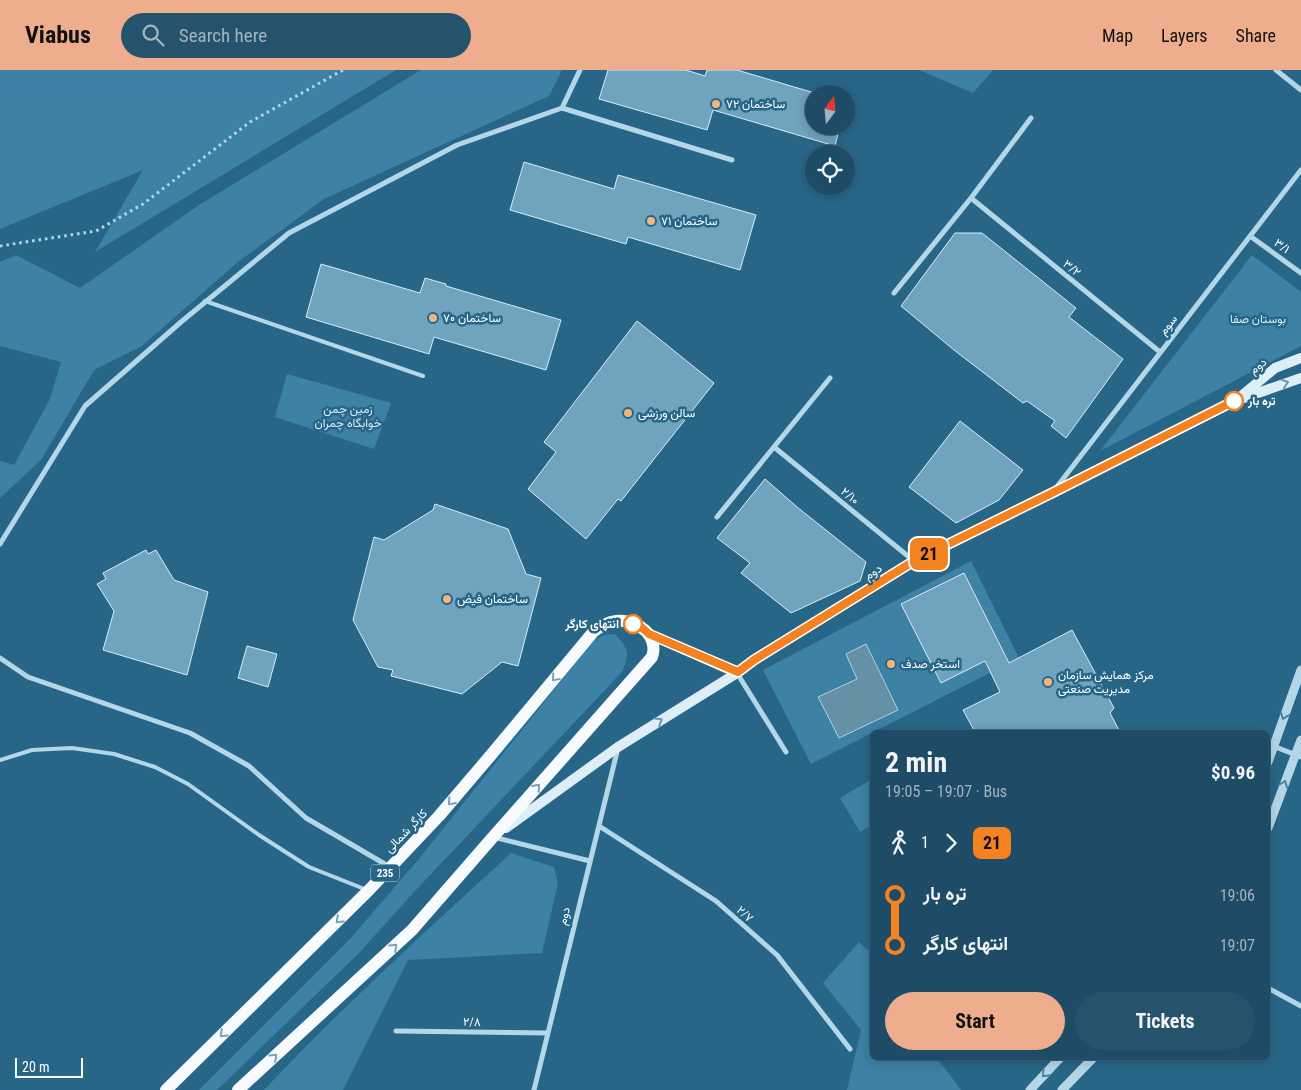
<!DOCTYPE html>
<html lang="en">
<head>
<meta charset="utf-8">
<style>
  body { margin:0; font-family:"Roboto Condensed",Vazirmatn,sans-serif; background:#26536c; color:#f1f3f6; height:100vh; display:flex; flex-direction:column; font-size:19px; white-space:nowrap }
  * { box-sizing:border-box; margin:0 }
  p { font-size:16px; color:#a1b4bf }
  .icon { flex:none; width:28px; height:28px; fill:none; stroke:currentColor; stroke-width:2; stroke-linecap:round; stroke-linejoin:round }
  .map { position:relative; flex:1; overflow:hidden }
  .sheet { position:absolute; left:870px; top:660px; width:400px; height:330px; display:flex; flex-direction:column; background:#1e4c66; border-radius:8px; box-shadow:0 2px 12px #0003,0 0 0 1px #3c637a }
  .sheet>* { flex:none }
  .badge { padding:0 10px; border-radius:8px; font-size:18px; line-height:32px }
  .needle { width:32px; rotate:16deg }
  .fabs { position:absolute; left:805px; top:15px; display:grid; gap:10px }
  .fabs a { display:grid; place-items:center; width:50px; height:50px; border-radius:50%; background:#1e4c66; box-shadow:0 2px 12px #0003,0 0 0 1px #3c637a; font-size:25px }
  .scale { position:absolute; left:15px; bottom:12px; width:68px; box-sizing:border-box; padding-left:5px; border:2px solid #fff; border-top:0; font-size:14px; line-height:18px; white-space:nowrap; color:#fff; -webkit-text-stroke:4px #286688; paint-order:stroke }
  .map>.badge { position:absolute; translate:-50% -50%; box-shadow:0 0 0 2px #fff }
  .legs { display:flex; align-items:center; gap:8px; height:55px; padding:0 15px; font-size:16px }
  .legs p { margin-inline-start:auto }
  .headline { display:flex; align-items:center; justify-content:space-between; height:85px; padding:0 15px }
  h1 { font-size:28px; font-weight:700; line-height:38px }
  .cta { display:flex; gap:10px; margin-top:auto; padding:10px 15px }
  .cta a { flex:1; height:58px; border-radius:30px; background:#eead8d; color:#111; font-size:20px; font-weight:700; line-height:58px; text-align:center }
  .cta a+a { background:#26536c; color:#f1f3f6 }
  ul { padding:0 15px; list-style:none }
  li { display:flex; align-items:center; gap:18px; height:50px; font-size:19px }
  li i { display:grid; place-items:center; width:8px; height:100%; margin:0 6px; background:currentColor }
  li i::after { content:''; width:12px; height:12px; margin:-6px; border:4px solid; border-radius:50%; background:#1e4c66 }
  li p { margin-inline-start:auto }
  li:first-child i { background:linear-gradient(#0000 50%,currentColor 0) }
  li:last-child i { background:linear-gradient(currentColor 50%,#0000 0) }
  header { display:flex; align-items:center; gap:30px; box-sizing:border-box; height:70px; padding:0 25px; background:#eead8d; color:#111 }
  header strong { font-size:24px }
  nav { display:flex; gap:28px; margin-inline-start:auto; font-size:18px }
  .search { width:350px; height:45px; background:#26536c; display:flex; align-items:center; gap:12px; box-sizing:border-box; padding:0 18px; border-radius:28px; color:#a1b4bf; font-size:19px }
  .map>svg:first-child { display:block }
  .green { fill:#3d81a4 }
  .water { fill:#6690a6; stroke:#a9d4e9 }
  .building { fill:#70a3bd; stroke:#d8ecf7 }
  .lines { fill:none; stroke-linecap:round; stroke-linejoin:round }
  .path { stroke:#b4d7e8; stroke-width:3; stroke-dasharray:2.5 4; stroke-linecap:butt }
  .service { stroke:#b4d7e8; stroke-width:4 }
  .minor { stroke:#b4d7e8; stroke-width:5 }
  .tertiary { stroke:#b4d7e8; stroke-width:9 }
  .secondary { stroke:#deeef7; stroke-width:10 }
  .primary { stroke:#f7fbfe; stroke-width:12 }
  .oneway { stroke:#6896af }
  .oneway2 { stroke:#7ba2b7 }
  .oneway3 { stroke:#4b82a0 }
  .line-1-casing { stroke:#fff; stroke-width:11 }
  .line-1 { stroke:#f58220; stroke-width:8 }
  .poi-dot { fill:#f0b67b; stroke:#286688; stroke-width:2 }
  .stop-1-dot { fill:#fff; stroke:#f58220; stroke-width:2.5 }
  .labels { text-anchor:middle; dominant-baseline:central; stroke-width:5; stroke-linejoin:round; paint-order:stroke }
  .shield { fill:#286688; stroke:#bed1db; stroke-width:1 }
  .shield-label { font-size:11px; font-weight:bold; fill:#fff }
  .poi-label { font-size:12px; fill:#fff; stroke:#286688; text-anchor:start }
  .street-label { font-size:12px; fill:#fff; stroke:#286688 }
  .park-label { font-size:12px; fill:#d8ecf7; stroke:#286688 }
  .stop-label { font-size:12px; font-weight:bold; fill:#fff; stroke:#286688; text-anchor:start }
</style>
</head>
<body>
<header>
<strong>Viabus</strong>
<div class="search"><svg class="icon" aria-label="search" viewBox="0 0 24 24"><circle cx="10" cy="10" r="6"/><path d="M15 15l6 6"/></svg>Search here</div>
<nav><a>Map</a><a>Layers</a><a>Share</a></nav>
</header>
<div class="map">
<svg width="1301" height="1020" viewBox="0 0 1301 1020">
  <rect width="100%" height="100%" fill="#286688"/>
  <path class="green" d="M0,0H396L95,182L143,100L0,159Z
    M421,0H562L549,26L324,129L238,192L142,276L94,300L41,390L0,428V391L14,395L50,329L61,292L0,276V192L16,185L80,218L199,135Z
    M919,0H993L973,23Z
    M1252,185L1301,222V276L1100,381Z
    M287,304L391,333L374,379L275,347Z
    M971,491L1019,588L811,694L763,600Z
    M615,564C629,579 630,584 622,602L415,821L358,884L217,1020H199L349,870L418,790L593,571L604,565Z
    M872,709V755L860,762L840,728Z
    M511,783L554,797L558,813L542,883L408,890L343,1020H264C342,937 427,860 511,783Z
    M859,872L872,884V988H937L961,1020H847L861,960L823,913Z"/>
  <path class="water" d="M866,574L898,640L839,668L818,627L857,609L846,584Z"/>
  <path class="building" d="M608,0H686L705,6L707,0H737L818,24H814V56H840L835,76L713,40L707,60L599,29Z
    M524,92L614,119L618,105L756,145L740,200L628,167L626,174L510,140Z
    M955,163H982L1076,238L1069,247L1123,289L1066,368L1051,356L1055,351L1027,331L1023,333L954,280L901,236Z
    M321,194L420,223L425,208L446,214V216L561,250L546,300L434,267L429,284L306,247Z
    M637,251L714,313L621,431L618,429L586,469L528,419L556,382L544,372Z
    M960,351L1023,400L999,430L956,453L909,417Z
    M765,409L797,437L866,492L860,511L791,543L741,503L750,493L717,468Z
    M435,434L508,459L526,504L541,508L518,596L502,592L462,624L391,606L393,600L378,597L353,550L374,467L384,470L433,440Z
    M146,480L148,484L156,480L174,510L208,522L187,605L103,580L114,541L97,514L106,509L103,503Z
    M964,503L1009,593L1072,560L1114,638L1110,643L1120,662H975L963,640L1000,622L985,591L941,613L901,534Z
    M247,576L277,584L268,617L238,608Z"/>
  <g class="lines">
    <path class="path" d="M0,176L96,161L143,134L250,52L343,0"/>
    <path class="service" d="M205,231L423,306
      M0,690L32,680L72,678L114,684L155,697L188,714L259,765L309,797L367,820"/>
    <path class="minor" d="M1276,0L1301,20
      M562,38L580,0
      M971,128L1160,282
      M1250,166L1301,203
      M894,223L971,128L1031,48
      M774,377L914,491
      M1056,418L1301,100
      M717,447L830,308
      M0,474L85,336L181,252L289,163L457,75L562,38L732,90
      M0,588L28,607L190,663L249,696L306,748L390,797
      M737,603L786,682
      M1273,676L1301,687
      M599,756L716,831L777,885L850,979
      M493,767L590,791
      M1268,918L1301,936
      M396,961L548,963
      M534,1020L618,678"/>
    <path class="tertiary" d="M1268,692L1301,600
      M1268,758L1301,670
      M1030,1020L1060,988
      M1062,1020L1093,988"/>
    <path class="secondary" d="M1240,327L1275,298L1301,288
      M649,564L737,603
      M506,758L618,677L737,603L754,590L914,491L1052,423L1235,331L1301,308"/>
    <path class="primary" d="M166,1020L369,820L439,746L491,685L594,561C601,556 607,552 616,551C631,549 651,559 653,575C654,579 653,584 652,587L493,767L412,860L238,1020"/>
  </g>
  <defs><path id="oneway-chevron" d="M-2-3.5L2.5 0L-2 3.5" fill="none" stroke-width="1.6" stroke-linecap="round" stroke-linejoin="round" transform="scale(1.25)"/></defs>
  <g class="oneway">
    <use href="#oneway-chevron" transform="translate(1285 313) rotate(-19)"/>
    <use href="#oneway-chevron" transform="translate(659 651) rotate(-32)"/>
  </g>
  <g class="oneway2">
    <use href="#oneway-chevron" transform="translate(555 608) rotate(130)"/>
    <use href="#oneway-chevron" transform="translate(537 717) rotate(-48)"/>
    <use href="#oneway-chevron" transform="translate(451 732) rotate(131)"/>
    <use href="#oneway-chevron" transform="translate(339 850) rotate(136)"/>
    <use href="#oneway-chevron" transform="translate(394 877) rotate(-43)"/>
    <use href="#oneway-chevron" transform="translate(223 964) rotate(136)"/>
    <use href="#oneway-chevron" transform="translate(274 987) rotate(-43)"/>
  </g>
  <g class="oneway3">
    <use href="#oneway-chevron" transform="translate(1284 646) rotate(110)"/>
    <use href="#oneway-chevron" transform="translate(1284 714) rotate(-69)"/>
    <use href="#oneway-chevron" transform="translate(1045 1004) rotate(133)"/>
  </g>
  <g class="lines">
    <defs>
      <path id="line-1" d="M633,554L640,556L649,564L738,602L754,590L914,491L1052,423L1234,331"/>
    </defs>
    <use href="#line-1" class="line-1-casing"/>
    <use href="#line-1" class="line-1"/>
  </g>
  <g class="poi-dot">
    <circle cx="716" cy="34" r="5"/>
    <circle cx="651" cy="151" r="5"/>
    <circle cx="433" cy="248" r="5"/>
    <circle cx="628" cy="343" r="5"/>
    <circle cx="447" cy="529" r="5"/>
    <circle cx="891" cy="594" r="5"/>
    <circle cx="1048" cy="612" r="5"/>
  </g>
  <g class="stop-1-dot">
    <circle cx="1234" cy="331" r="9"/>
    <circle cx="633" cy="554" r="9"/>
  </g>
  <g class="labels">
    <rect class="shield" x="371" y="794.5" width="28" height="17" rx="4"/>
    <g class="shield-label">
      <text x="385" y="803">235</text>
    </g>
    <g class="poi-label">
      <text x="726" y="34">ساختمان ۷۲</text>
      <text x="661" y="151">ساختمان ۷۱</text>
      <text x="443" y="248">ساختمان ۷۰</text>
      <text x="638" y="343">سالن ورزشی</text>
      <text x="457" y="529">ساختمان فیض</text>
      <text x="901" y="594">استخر صدف</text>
      <text x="1058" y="605">مرکز همایش سازمان<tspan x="1058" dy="14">مدیریت صنعتی</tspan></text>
    </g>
    <g class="street-label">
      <text transform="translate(1282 176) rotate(36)">۳/۱</text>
      <text transform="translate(1072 198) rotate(39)">۳/۲</text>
      <text transform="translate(1168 255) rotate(-52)">سوم</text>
      <text transform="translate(1258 296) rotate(-38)">دوم</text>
      <text transform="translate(850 426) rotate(39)">۲/۱۰</text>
      <text transform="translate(873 502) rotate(-32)">دوم</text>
      <text transform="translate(406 761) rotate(-46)">کارگر شمالی</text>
      <text transform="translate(745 844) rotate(41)">۲/۷</text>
      <text transform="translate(564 846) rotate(-76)">دوم</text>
      <text transform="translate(472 952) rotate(1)">۲/۸</text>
    </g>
    <g class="park-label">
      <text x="1258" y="249">بوستان صفا</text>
      <text x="348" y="339">زمین چمن<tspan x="348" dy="14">خوابگاه چمران</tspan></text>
    </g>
    <g class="stop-label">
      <text x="1248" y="331">تره بار</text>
      <text x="619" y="554" text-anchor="end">انتهای کارگر</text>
    </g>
  </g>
</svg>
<div class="fabs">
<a><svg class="needle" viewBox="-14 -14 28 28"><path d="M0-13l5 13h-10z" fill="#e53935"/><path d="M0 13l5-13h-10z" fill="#a1b4bf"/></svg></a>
<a><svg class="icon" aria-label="locate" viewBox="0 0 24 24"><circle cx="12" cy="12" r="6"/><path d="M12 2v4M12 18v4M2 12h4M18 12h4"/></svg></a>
</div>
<div class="scale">20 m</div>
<b class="badge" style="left:929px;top:484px;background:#f58220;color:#111">21</b>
<section class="sheet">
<div class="headline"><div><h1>2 min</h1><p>19:05 – 19:07 · Bus</p></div><b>$0.96</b></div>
<div class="legs"><svg class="icon" aria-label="walk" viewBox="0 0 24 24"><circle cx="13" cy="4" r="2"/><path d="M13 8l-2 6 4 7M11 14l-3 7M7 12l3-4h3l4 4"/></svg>1<svg class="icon" aria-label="forward" viewBox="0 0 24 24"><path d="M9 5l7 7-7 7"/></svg><b class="badge" style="background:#f58220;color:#111">21</b></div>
<ul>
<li><i style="color:#f58220"></i><b>تره بار</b><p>19:06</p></li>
<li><i style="color:#f58220"></i><b>انتهای کارگر</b><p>19:07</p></li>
</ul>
<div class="cta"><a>Start</a><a>Tickets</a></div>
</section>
</div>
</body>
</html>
